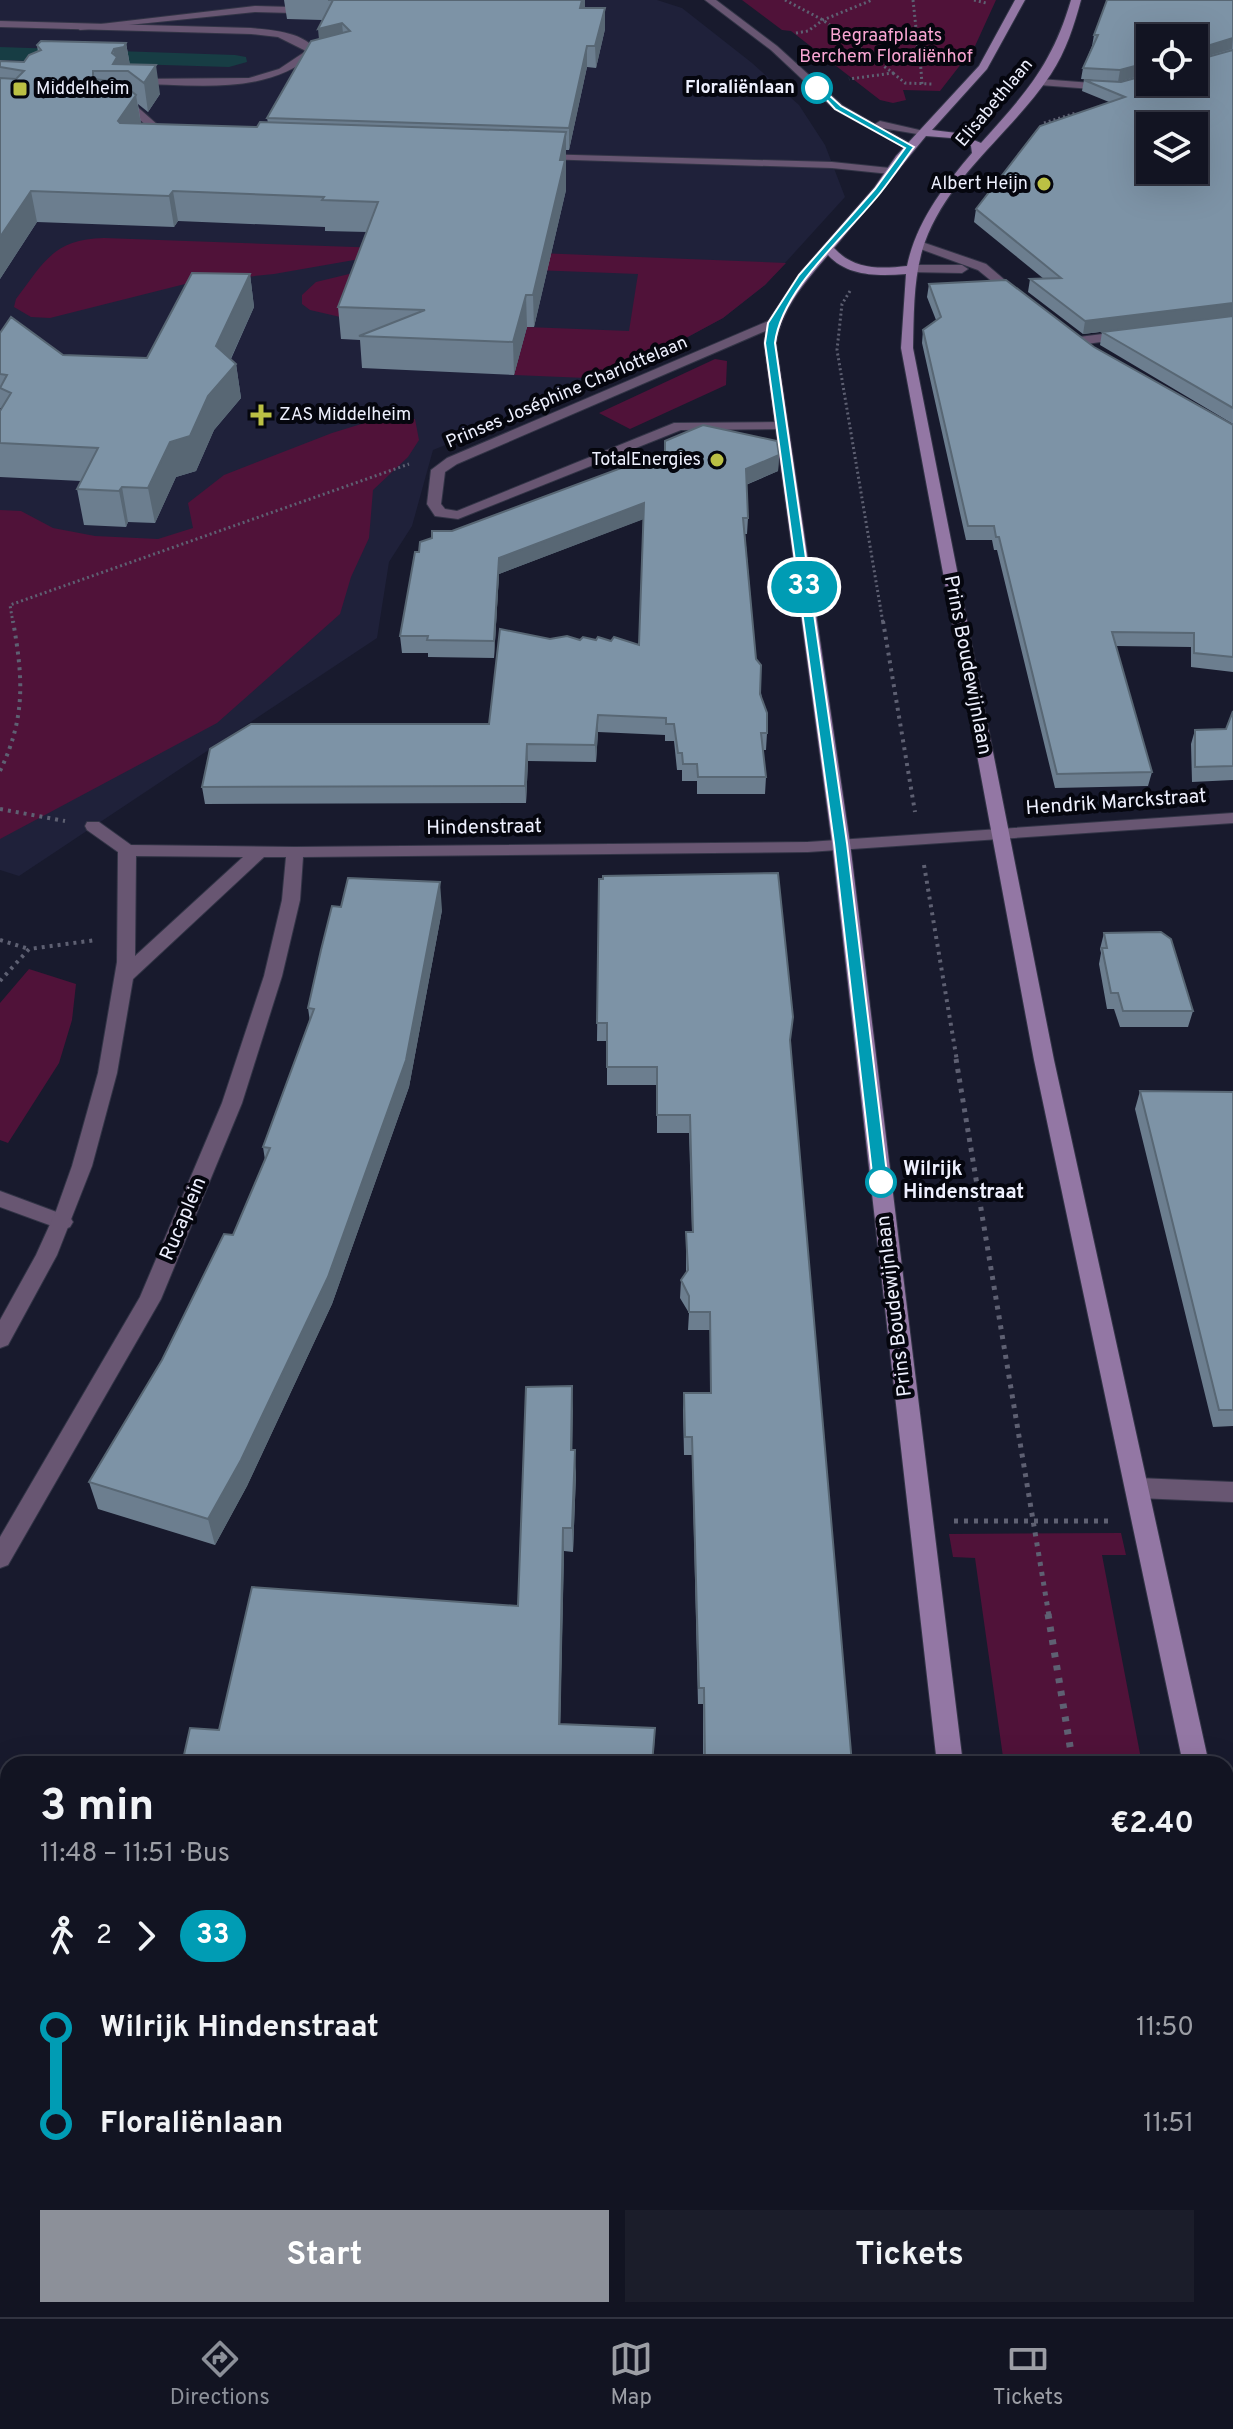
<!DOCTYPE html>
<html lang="en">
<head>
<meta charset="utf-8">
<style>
  body { margin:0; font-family:Overpass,sans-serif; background:#1b1d2a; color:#f1f3f6; height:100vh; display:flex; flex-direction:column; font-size:30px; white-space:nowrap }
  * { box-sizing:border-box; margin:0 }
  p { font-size:26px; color:#9c9ea5 }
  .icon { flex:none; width:44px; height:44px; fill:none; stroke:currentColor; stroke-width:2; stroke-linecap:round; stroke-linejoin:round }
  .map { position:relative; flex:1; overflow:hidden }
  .side { position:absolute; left:0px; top:1756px; width:1234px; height:562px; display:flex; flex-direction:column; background:#121422; border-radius:24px 24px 0 0; box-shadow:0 8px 32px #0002,0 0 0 2px #313340 }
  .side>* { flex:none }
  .badge { padding:0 16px; border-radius:26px; font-size:28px; line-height:52px }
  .tools { position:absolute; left:1136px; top:24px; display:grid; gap:16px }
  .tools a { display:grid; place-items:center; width:72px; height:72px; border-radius:0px; background:#121422; box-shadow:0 8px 32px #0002,0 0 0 2px #313340; font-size:40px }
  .map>.badge { position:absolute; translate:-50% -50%; box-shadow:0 0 0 4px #fff }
  .legs { display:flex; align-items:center; gap:12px; height:88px; padding:0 40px; font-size:26px }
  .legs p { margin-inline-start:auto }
  .head { display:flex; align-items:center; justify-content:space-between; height:136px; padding:0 40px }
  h1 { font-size:44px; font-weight:700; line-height:60px }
  .button { display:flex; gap:16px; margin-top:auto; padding:16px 40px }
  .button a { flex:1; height:92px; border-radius:0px; background:#8c9099; color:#fff; font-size:32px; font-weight:700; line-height:92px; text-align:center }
  .button a+a { background:#1b1d2a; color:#f1f3f6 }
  ul { padding:0 40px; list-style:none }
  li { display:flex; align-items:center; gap:28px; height:96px; font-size:30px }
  li i { display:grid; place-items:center; width:12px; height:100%; margin:0 10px; background:currentColor }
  li i::after { content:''; width:20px; height:20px; margin:-10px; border:6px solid; border-radius:50%; background:#121422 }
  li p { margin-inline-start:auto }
  li:first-child i { background:linear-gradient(#0000 50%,currentColor 0) }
  li:last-child i { background:linear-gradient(currentColor 50%,#0000 0) }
  .tab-bar { display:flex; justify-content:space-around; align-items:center; height:112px; border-top:2px solid #313340; background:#121422; font-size:22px; color:#9c9ea5 }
  .tab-bar a { display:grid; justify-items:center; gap:4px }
  .tab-bar .current { color:#8c9099 }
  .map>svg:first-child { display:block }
  .built { fill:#1f213a }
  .green { fill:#501239 }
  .water { fill:#173d44 }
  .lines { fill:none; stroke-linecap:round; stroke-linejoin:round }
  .lane-casing { stroke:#323446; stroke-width:2 }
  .street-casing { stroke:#323446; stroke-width:2 }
  .secondary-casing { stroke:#323446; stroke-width:2 }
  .path-far3 { stroke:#5e6072; stroke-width:3; stroke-dasharray:2 3; stroke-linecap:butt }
  .path-far2 { stroke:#5e6072; stroke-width:4; stroke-dasharray:3 5; stroke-linecap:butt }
  .path-far1 { stroke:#5e6072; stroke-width:5; stroke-dasharray:4 6; stroke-linecap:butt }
  .path { stroke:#5e6072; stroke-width:7; stroke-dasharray:5 8; stroke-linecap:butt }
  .lane { fill:#685672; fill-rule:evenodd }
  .street { fill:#685672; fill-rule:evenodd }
  .secondary { fill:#9377a4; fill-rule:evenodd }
  .wall { fill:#6c7e8f }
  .shaded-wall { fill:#586774 }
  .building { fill:#7d93a6; stroke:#586774; stroke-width:2; fill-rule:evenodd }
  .line-1 { fill:#009cb4; stroke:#fff; stroke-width:2 }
  .stop-1-dot { fill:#fff; stroke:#009cb4; stroke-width:4 }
  .poi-dot { fill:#bbc044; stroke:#05060e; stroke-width:3 }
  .labels { text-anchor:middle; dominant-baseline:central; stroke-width:8; stroke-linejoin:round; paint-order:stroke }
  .far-park-label { font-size:18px; fill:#f9a6d3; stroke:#05060e }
  .far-stop-label { font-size:18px; font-weight:bold; fill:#eef0fe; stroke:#05060e; text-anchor:end }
  .far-poi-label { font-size:18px; fill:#eef0fe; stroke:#05060e; text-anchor:start }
  .far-street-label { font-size:18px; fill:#eef0fe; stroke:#05060e }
  .street-label { font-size:20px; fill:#eef0fe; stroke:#05060e }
  .stop-label { font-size:20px; font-weight:bold; fill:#eef0fe; stroke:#05060e; text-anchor:start }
</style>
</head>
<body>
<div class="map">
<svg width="1233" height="2317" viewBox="0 0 1233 2317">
  <rect width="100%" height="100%" fill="#181a2d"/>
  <path class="built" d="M0,0H657L682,8L752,63L799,105L825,145L845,197L765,285L723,318L610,379L433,450L412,526L389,562L377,638L19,876L0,870Z"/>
  <path class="green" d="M742,0H996L975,46L940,91L903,90L906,100L893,103L880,100L791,31L782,30Z
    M104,238L383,248L377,256L274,274L189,283L50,318L31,317L14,307L16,299C44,262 54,239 104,238Z
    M463,250L786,263L765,285L723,318L610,379L514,375L527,327L629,331L638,274L407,265L349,319L310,310L302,304V295L316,282L436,253Z
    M715,359L727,361L726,385L630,429L599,413Z
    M384,417L415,419L419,440L408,457L373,490L369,538L351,577L340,614L217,723L0,839V510L21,511L53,528L95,536L158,539L193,528L188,503L224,475L332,433Z
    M29,969L76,984L72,1020L59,1063L8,1143L0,1140V1003Z
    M1121,1533L1126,1555H1102L1142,1764H1004L975,1558L953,1557L949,1534Z
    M12,2310H891L893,2317H10Z"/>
  <path class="water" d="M0,47L235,55L246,57L247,62L229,67L0,60Z"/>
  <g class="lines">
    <defs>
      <path id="lane" d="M255,6L292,7L297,10L292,13L255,12L80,30L75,27Z
        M112,103H133L176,141L167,143L126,108L112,107Z
        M538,154L832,162L890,168L896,171L890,174L832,168L542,159L538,158Z
        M0,1191L70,1217L73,1222L70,1227L63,1230L0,1207Z"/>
      <path id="street" d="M705,0H716L777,46L842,105L875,124L880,121L928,132L923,135L882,128L913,145V149L909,150L834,109L771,50Z
        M0,21L251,28C270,30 307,32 316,52C267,97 194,84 133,84L128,81L129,79L249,78L279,69L306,51L278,37L251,34L0,27Z
        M1150,76L1151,82L1118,91L1040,85L1035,82L1040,79L1118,85Z
        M919,241L986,264L1026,298L1016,301L978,270L915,247L913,245Z
        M914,265H962L968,269L962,273L910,272V266Z
        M773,319L779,323L777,326L457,464L445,472L441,504L445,509L457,511L674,423L781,422L788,426L786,429L681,430L458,519L435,516L427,504L431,470L447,458Z
        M1126,331L1132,335L1130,338L1079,345L1073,341L1079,337Z
        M1233,813V823L808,852L303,857L300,900L282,976L242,1103L161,1299L8,1565L0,1568V1537L140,1297L222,1103L264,976L282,900L286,857H264L133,979L117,1073L92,1166L57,1255L8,1345L0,1348V1320L36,1255L56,1211L72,1166L98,1073L117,962L118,852L87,830L85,826L87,822H99L131,845L295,847L808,842ZM136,856L243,857L135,956Z
        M1138,1478L1233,1482V1502L1138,1498L1130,1495L1126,1488L1130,1481Z
        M906,2310H936L937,2317H907Z"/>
      <path id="secondary" d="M1015,0H1025L987,69L932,130L957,133L981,143C1025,94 1052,65 1071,0H1081C1074,26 1066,51 1051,74C1014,130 955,171 928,234C913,269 914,310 913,348L1054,1060L1209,1764H1183L1034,1060L901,348L906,274C879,276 848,277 828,255C806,281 781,309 776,343L850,843L963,1764H937L832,843L764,343L767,323L799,274L874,188L896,156L979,66ZM926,136L951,138L971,146L972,153C944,186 916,222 907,266C880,269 854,270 834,248Z
        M1226,1894L1233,1897V1954L1226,1952Z
        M0,2141L8,2142V2172L0,2171Z
        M1226,2284L1233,2285V2315L1216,2310H1226Z
        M1001,2310H1031L1032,2317H1002Z"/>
    </defs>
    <use href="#lane" class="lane-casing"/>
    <use href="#street" class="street-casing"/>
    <use href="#secondary" class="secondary-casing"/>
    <path class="path-far3" d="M785,0L823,20L893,73L849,79
      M913,0L918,47
      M974,0L986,3
      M796,33L808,31L823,20L872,0
      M918,47L929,49L932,54L920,57L906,52Z
      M920,57L922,84
      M893,73L905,83L932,84
      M1044,123L1076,113
      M850,291L842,304L837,350L883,623
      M13,623L10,605L409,464"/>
    <path class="path-far2" d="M883,621L915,812
      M0,771C26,717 23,678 13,621
      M0,809L65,821
      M924,865L957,1061
      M0,940L29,949
      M0,981L29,949L96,940"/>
    <path class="path-far1" d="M956,1059L1049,1616
      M954,1521H1108"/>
    <path class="path" d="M1048,1614L1073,1764
      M0,2113H8
      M1226,2201L1233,2202
      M1226,2222L1233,2223
      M967,2310L968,2317
      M1091,2310L1094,2317"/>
    <use href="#lane" class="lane"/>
    <use href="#street" class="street"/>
    <use href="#secondary" class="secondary"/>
  </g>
  <path class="wall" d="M284,0H585V8L605,29L596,68L587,67L569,150H566V190L534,327H527L514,375L362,368L360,340L341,339L338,307L367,232L325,231V227L178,221L174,227L37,222L0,279V61L24,62L38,52L37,45L126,43L130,65L160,94L148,112L138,104L141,124L257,127L268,123L267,118L319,39L322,20L287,19Z
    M1233,0V50L1196,60L1233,316L1083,334L1028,292L1030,279H1044L974,222L976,209L1109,102L1082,91L1084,80L1121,82H1194L1150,38V74L1118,82L1081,79L1083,68L1092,46L1094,35Z
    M250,274L254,307L231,359L236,364L241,398L214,430L196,471L176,477L155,523L128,522L126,527L84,525L77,489L81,481L0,477V411L2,408H0V333L63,355L147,358Z
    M929,284L1094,347L1233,425V672L1191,667V647L1116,646L1152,772L1148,786L1055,788L997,550H994L992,540H966L922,343L923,330L936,320L927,297Z
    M1233,316V424L1100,345L1102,332Z
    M665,441L779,455L778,471L746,485L748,518L747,534H745L756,659L767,733L766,750H763L766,777L765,794H697V781H682V770H677L674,741H665V735L598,732L596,762L528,761L526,803L205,804L202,787L489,724L550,639L611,641L639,645L643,519L499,574L494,658L428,657V653H402L400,636L419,552L452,531L664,458Z
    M1233,711V780L1192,782L1191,744L1195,730L1226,729Z
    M599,879L790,1045L852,1764H703V1704H698L692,1455H684L683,1410L684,1393H710V1330H688L689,1313L680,1298L681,1280L686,1273V1232H692L689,1133H657V1085H607V1041H597Z
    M442,910L409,1087L332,1304L247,1486L215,1545L98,1509L89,1482L162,1360L233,1235L265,1160L263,1147L310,1022L308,1008Z
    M1104,933L1193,1011L1188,1027H1120L1114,1009H1107L1099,964L1101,953L1100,949Z
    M1140,1091L1233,1092V1426L1213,1427L1135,1109Z
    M572,1386V1450L576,1474L573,1552L564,1551L560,1724L655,1728L654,1749L219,1730L518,1606Z"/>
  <path class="shaded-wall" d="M582,0H585V10L580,8Z
    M605,8V29L596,68L595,46Z
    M342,23L344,44L320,50L318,29Z
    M1233,38L1232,49L1194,60V50Z
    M126,43L131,72L113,64L114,49Z
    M587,46V67L569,150V128Z
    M1150,62L1149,73L1118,82L1120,70Z
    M156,65L160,94L148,112L144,83Z
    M136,95L141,124L123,150L118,121Z
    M566,132V190L534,327L533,295Z
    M31,191L37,222L0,279V237Z
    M173,191L178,221L174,227L169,196Z
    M250,274L254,307L221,380L216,346Z
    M526,295L527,327L514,375L513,342Z
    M1233,303V316L1083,334L1085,321Z
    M236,364L241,398L214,430L196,471L176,477L155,523L148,488L170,442Z
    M779,455L778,471L745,485L746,469Z
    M122,487L128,522L126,527L119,491Z
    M644,503V519L499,574L494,658V641L499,558Z
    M598,715V732L596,762L595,745Z
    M527,744L528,761L526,803L525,786Z
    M440,882L442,910L409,1087L332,1304L247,1486L215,1545L208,1519Z
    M572,1386L573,1411L572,1474L571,1450Z
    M575,1450L576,1474L573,1552L572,1528Z
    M563,1528L564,1551L560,1746L559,1724Z"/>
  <path class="building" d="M328,0H582L580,8H605L595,46H587L569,128L267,118L311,41L350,31L342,23L318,29L333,0Z
    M1107,0H1233V38L1194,50V38H1150V62L1120,70L1083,68L1098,35H1094Z
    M41,41L126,43L124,47L114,49L112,53L117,57L113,64L156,65L144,83L128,71H93V79L120,82L136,95L118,121L120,123L257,127L260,122L566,132L560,160H565L533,295H526L513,342L359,336L425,310L338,307L378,202L322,200L324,197L173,191L169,196L31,191L0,237V78L16,79L24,71L0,67V61L24,62L29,55L41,50L37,45Z
    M1233,50V303L1085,321L1030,279L1061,278L976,209L1040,126L1125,97L1084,80L1121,82L1150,74V82H1194V58L1197,60ZM1150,126H1194V170H1150Z
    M192,273L250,274L216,346L236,364L208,396L190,436L170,442L148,488L122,487L119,491L77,489L98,448L0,443V411L11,393L0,388L7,375L0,374V333L11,317L63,355L147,358Z
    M1006,280L1094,347L1233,425V657L1194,653V633L1112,632L1152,772L1057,774L999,537H996L994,526H968L923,330L941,317L929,284Z
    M1233,316V408L1102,332Z
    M703,425L777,441L779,455L746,469L748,518H743L756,659L761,665L760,694L767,713V733H761L766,777H698L697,764H683L682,753H678L674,724H666V718L598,715L595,745L527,744L525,786L202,787L210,749L251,724H489L500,629L550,639L567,636L580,640L583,637L596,640L598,637L611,641L614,637L639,645L644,503L499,558L494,641L427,640L428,636H400L415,552H419L420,542L432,538V531H452L648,458H665V441Z
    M1233,711V766L1195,767V730L1226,729Z
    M778,873L793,1017L790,1040L852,1764H705L704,1688H699L692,1437H685L684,1393H711L710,1312H689V1296L681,1280L688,1270L686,1232H693L690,1115H657V1067H607V1023H597L599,879H603V876Z
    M348,878L440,882L406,1060L328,1277L241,1460L208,1519L89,1482L162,1360L224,1234L233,1235L270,1148L263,1147L314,1009L308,1008L321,950L332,906L341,907Z
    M1161,932L1171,939L1193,1011H1123L1118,993H1111L1102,948H1107L1104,933Z
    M1140,1091L1233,1092V1410H1219Z
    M572,1386L571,1450H575L572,1528H563L559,1724L655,1728L652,1764H182L190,1728L219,1730L252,1587L518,1606L526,1387Z"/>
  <path class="line-1" d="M814,86H819L841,106L914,147C903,162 892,178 881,192C847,235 782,288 775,343L847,843L888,1182L881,1188L873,1182L834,843L765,343L768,323L799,275L875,189L905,148L835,109Z"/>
  <g class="stop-1-dot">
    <circle cx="817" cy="88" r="14"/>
    <circle cx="881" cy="1182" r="14"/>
  </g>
  <g class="poi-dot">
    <rect x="12" y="81" width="16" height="16" rx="4"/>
    <circle cx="1044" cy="184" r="8"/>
    <path d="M257 403h8v8h8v8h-8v8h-8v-8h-8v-8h8z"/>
    <circle cx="717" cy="460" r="8"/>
  </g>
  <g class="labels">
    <g class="far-park-label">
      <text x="886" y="36">Begraafplaats<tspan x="886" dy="21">Berchem Floraliënhof</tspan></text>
    </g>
    <g class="far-stop-label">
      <text x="795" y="88">Floraliënlaan</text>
    </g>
    <g class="far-poi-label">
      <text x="36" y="89">Middelheim</text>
      <text x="1028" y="184" text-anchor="end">Albert Heijn</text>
      <text x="279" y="415">ZAS Middelheim</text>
      <text x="701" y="460" text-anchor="end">TotalEnergies</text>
    </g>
    <g class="far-street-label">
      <text transform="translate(995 103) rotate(-50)">Elisabethlaan</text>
      <text transform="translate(567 393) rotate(-23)">Prinses Joséphine Charlottelaan</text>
    </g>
    <g class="street-label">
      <text transform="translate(967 665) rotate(79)">Prins Boudewijnlaan</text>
      <text transform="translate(1116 803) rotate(-4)">Hendrik Marckstraat</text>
      <text transform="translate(484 828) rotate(-1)">Hindenstraat</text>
      <text transform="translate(184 1219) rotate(-67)">Rucaplein</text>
      <text transform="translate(895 1306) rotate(-97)">Prins Boudewijnlaan</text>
    </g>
    <g class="stop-label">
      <text x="903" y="1170">Wilrijk<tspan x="903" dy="23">Hindenstraat</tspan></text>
    </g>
  </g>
</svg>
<div class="tools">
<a><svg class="icon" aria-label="locate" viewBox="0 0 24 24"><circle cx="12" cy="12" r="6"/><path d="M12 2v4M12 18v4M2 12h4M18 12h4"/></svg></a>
<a><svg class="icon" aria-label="layers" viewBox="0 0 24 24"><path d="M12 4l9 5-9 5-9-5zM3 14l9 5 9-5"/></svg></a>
</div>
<b class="badge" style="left:804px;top:587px;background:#009cb4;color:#fff">33</b>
<section class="side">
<div class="head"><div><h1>3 min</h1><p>11:48 – 11:51 · Bus</p></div><b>€2.40</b></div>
<div class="legs"><svg class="icon" aria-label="walk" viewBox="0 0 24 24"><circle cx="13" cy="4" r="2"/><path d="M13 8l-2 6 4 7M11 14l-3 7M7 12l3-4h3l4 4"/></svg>2<svg class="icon" aria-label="forward" viewBox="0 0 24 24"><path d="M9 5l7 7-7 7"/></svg><b class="badge" style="background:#009cb4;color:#fff">33</b></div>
<ul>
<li><i style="color:#009cb4"></i><b>Wilrijk Hindenstraat</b><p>11:50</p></li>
<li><i style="color:#009cb4"></i><b>Floraliënlaan</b><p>11:51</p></li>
</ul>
<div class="button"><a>Start</a><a>Tickets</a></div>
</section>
</div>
<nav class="tab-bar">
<a class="current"><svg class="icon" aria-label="directions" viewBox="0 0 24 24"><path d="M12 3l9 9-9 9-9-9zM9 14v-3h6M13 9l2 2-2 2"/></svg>Directions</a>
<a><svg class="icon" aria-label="map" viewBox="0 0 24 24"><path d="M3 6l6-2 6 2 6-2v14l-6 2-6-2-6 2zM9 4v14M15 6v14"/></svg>Map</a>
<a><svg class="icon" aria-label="tickets" viewBox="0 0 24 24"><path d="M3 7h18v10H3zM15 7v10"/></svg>Tickets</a>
</nav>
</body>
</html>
